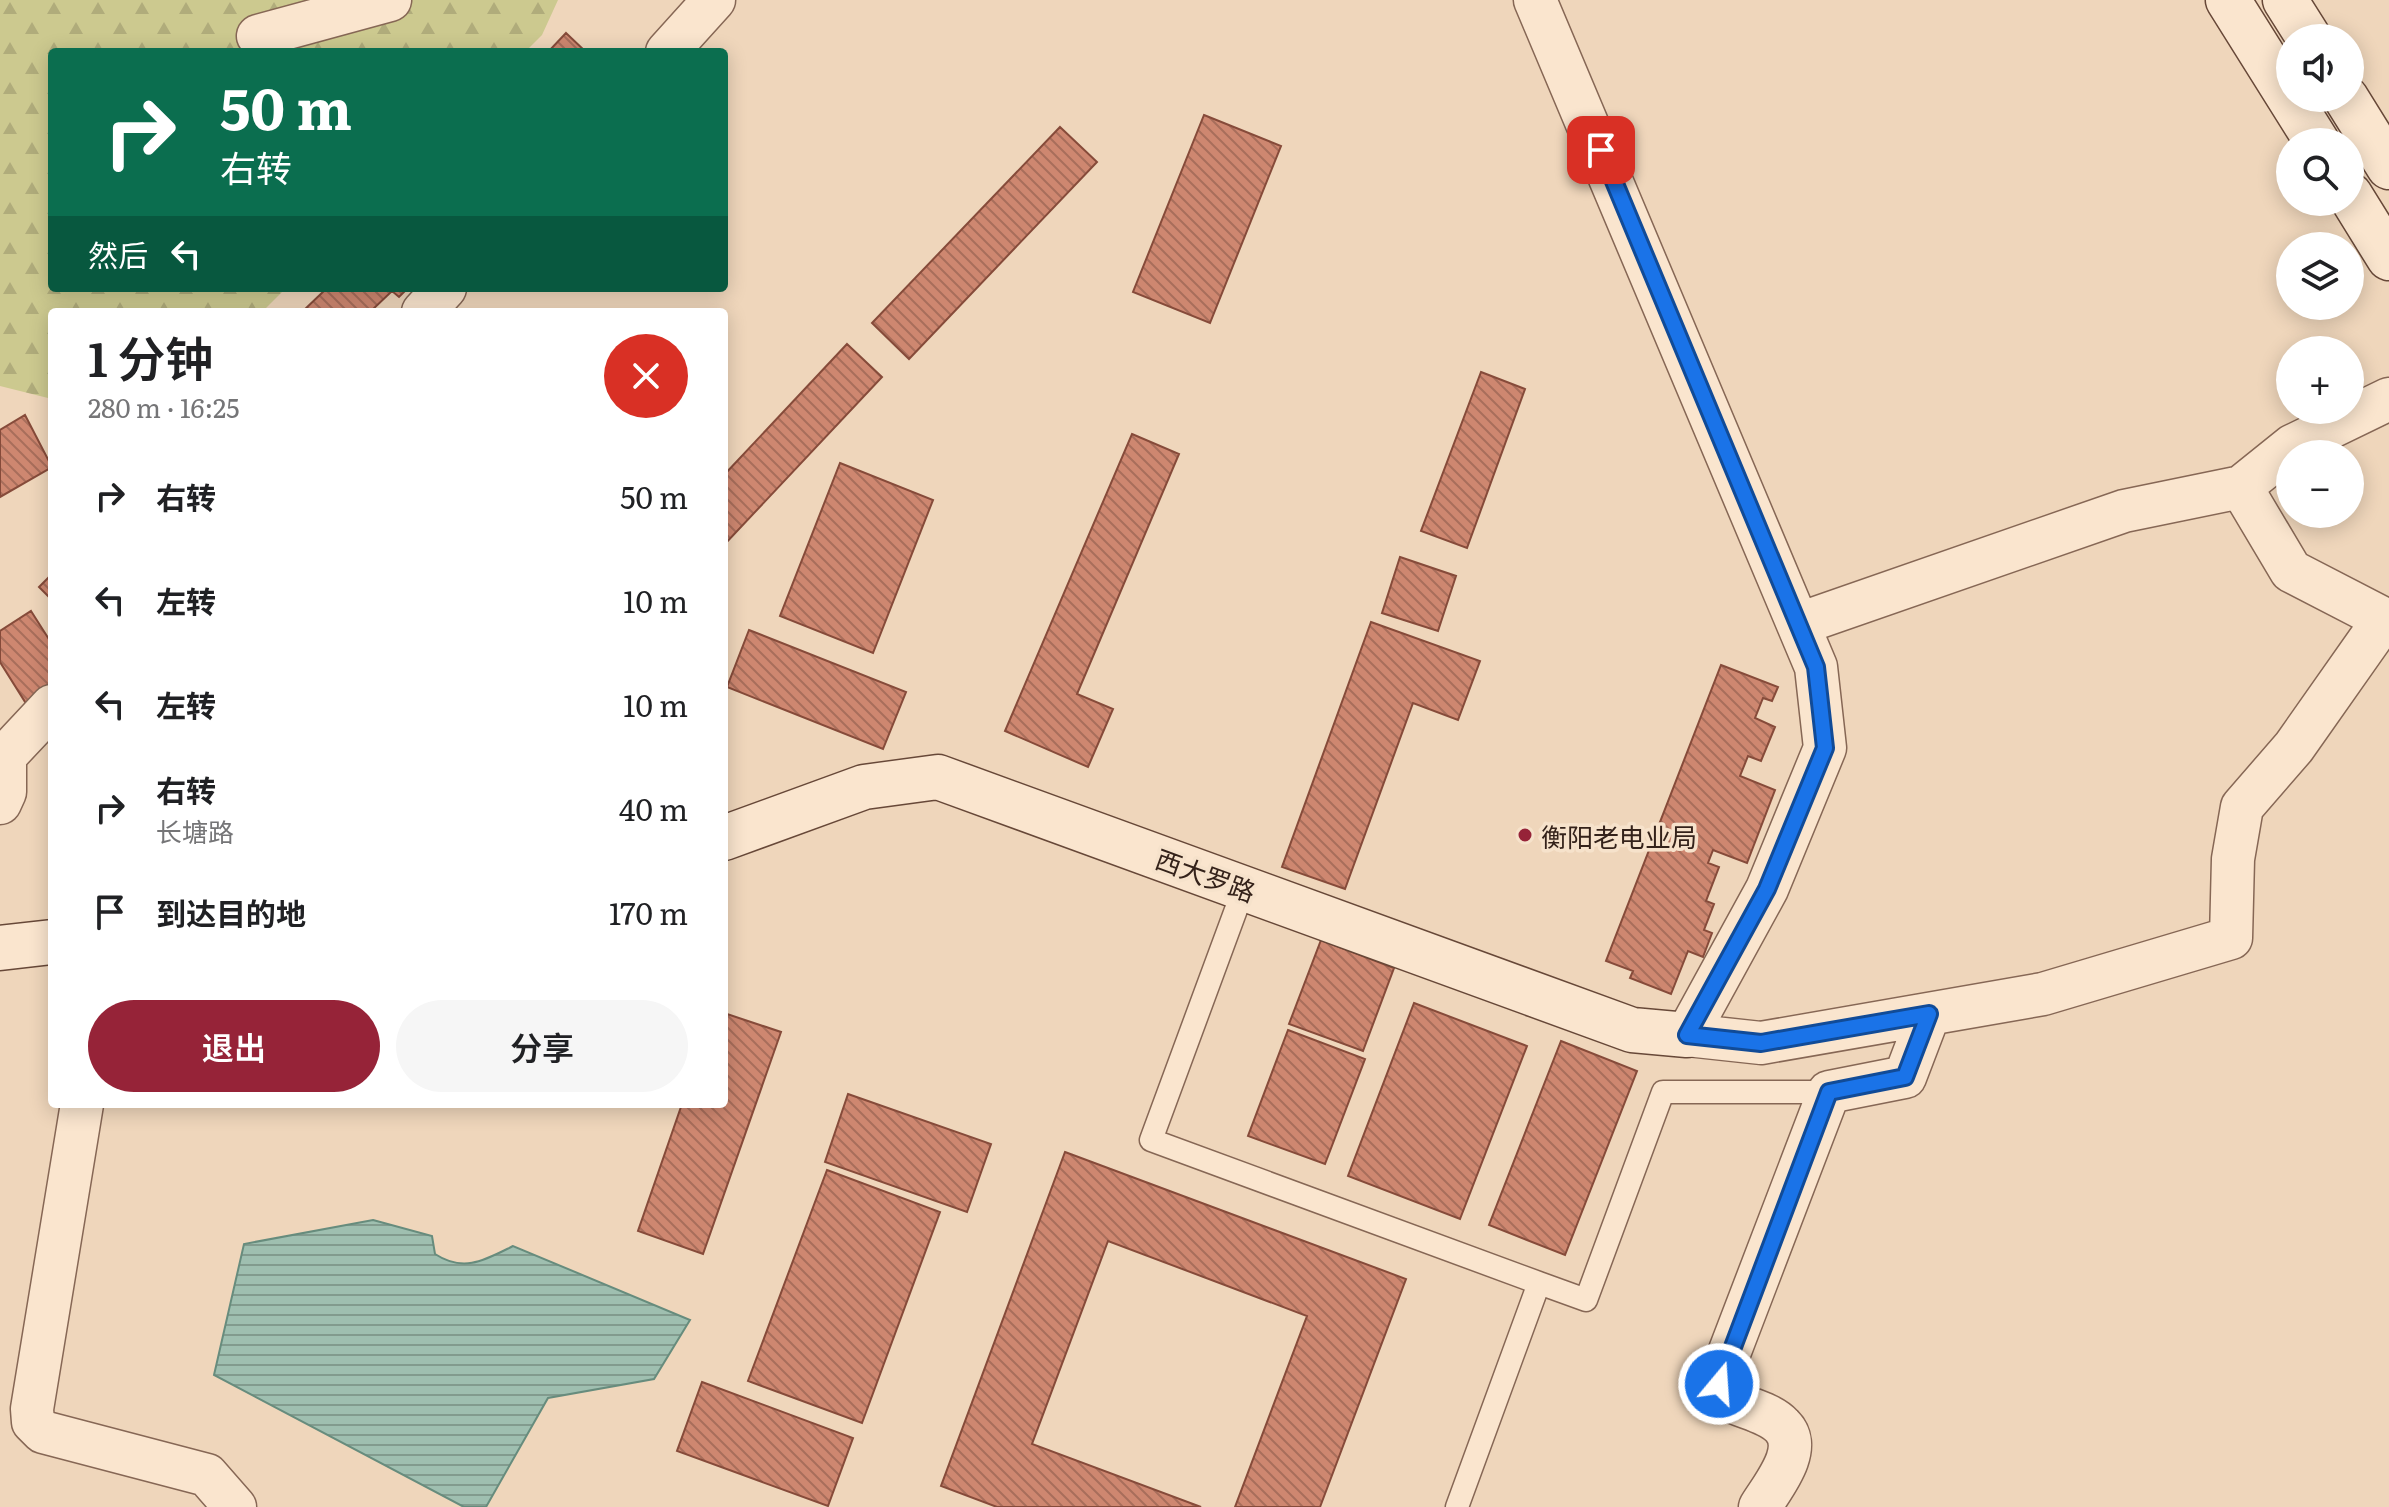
<!DOCTYPE html>
<html lang="zh">
<head>
<meta charset="utf-8">
<style>
  body { margin:0; font-family:Literata,"Noto Sans SC",serif; background:#f6f6f6; color:#202124; height:100vh; display:flex; flex-direction:column; font-size:30px; white-space:nowrap }
  * { box-sizing:border-box; margin:0 }
  p { font-size:26px; color:#757577 }
  .icon { flex:none; width:44px; height:44px; fill:none; stroke:currentColor; stroke-width:2; stroke-linecap:round; stroke-linejoin:round }
  .map { position:relative; flex:1; overflow:hidden }
  .sheet { position:absolute; left:48px; top:308px; width:680px; height:800px; display:flex; flex-direction:column; background:#fff; border-radius:8px; box-shadow:0 4px 20px #0003 }
  .sheet>* { flex:none }
  .top-card { position:absolute; left:48px; top:48px; width:680px; height:244px; border-radius:8px; box-shadow:0 4px 20px #0003; background:#0b6e4f; color:#fff; overflow:hidden }
  .tools { position:absolute; left:2276px; top:24px; display:grid; gap:16px }
  .tools a { display:grid; place-items:center; width:88px; height:88px; border-radius:50%; background:#fff; box-shadow:0 4px 20px #0003; font-size:40px }
  .pin { position:absolute; display:grid; place-items:center; width:68px; height:68px; color:#fff; margin:-34px; border-radius:16px; box-shadow:0 4px 12px #0006 }
  .me { position:absolute; width:88px; margin:-44px; rotate:18deg; stroke-linejoin:round; filter:drop-shadow(0 0 6px #0008) }
  .turn { display:flex; align-items:center; gap:28px; height:168px; padding:0 40px; font-size:36px }
  .turn .icon { width:104px; height:104px; stroke-width:2.5 }
  .turn b { display:block; font-size:56px; line-height:68px }
  .then { display:flex; align-items:center; height:76px; padding:0 40px; background:#0003; gap:16px; font-size:30px }
  .round { display:grid; place-items:center; flex:none; width:84px; height:84px; border-radius:42px; background:#f6f6f6 }
  .headline { display:flex; align-items:center; justify-content:space-between; height:136px; padding:0 40px }
  h1 { font-size:48px; font-weight:600; line-height:60px }
  .action { display:flex; gap:16px; margin-top:auto; padding:16px 40px }
  .action a { flex:1; height:92px; border-radius:48px; background:#962338; color:#fff; font-size:32px; font-weight:600; line-height:92px; text-align:center }
  .action a+a { background:#f6f6f6; color:#202124 }
  ul { padding:0; list-style:none }
  li { display:flex; align-items:center; gap:24px; height:104px; padding:0 40px }
  li div { flex:1 }
  li b { display:block; font-size:30px }
  li em { font-style:normal }
  .map>svg:first-child { display:block }
</style>
</head>
<body>
<div class="map">
<svg width="2389" height="1507" viewBox="0 0 2389 1507">
  <defs>
    <pattern id="forest-firs" width="22" height="20" patternUnits="userSpaceOnUse" patternTransform="scale(2)"><rect width="22" height="20" fill="#ccc98f"/><path d="M5 1l3.5 6h-7zM16 11l3.5 6h-7z" fill="#b0ac7b"/></pattern>
    <pattern id="water-rules" width="6" height="5" patternUnits="userSpaceOnUse" patternTransform="scale(2)"><rect width="6" height="5" fill="#9fbfb0"/><path d="M0 2.5h6" fill="none" stroke="#829b8e"/></pattern>
    <pattern id="building-back-hatch" width="6" height="6" patternUnits="userSpaceOnUse" patternTransform="scale(2)"><rect width="6" height="6" fill="#ce8770"/><path d="M-1 5l2 2M0 0l6 6M5-1l2 2" fill="none" stroke="#a86e5b"/></pattern>
  </defs>
  <rect width="100%" height="100%" fill="#efd6bb"/>
  <!-- forest -->
  <path fill="url(#forest-firs)" d="M0,0H558L542,35L525,52H52V288H286L262,312H52V399L0,386Z"/>
  <!-- water -->
  <path fill="url(#water-rules)" stroke="#678c7d" stroke-width="2" d="M373,1220L432,1236L435,1254C464,1273 485,1260 513,1246L690,1320L654,1379L548,1398L486,1507H464L214,1375L244,1244Z"/>
  <!-- building -->
  <path fill="url(#building-back-hatch)" stroke="#864b3a" stroke-width="2" d="M566,33L586,52H548Z
    M1204,115L1281,146L1210,323L1133,292Z
    M1060,127L1097,162L909,359L872,323Z
    M327,288H408L399,297L392,291L370,312H302Z
    M847,344L882,377L724,545V475Z
    M1481,372L1525,389L1467,548L1421,531Z
    M25,415L52,467L0,497V430Z
    M1132,434L1179,454L1077,694L1113,709L1088,767L1005,731Z
    M840,463L933,500L873,653L780,616Z
    M1400,557L1456,576L1438,631L1382,613Z
    M52,574V600L39,587Z
    M31,611L52,644V689L27,705L0,662V631Z
    M1371,622L1480,661L1458,720L1413,703L1345,889L1282,867Z
    M749,630L906,692L883,749L727,687Z
    M1721,665L1778,687L1772,701L1763,698L1755,718L1775,727L1761,761L1748,756L1740,776L1775,790L1747,863L1713,850L1708,863L1719,867L1706,901L1714,904L1704,930L1712,933L1703,957L1688,951L1671,994L1630,978L1633,971L1606,961Z
    M1321,940L1394,968L1363,1051L1289,1024Z
    M1414,1003L1527,1046L1460,1219L1348,1176Z
    M724,1013L781,1032L703,1254L638,1231L682,1104H724Z
    M1288,1030L1365,1059L1325,1164L1248,1136Z
    M1561,1041L1637,1071L1565,1255L1489,1225Z
    M848,1094L991,1144L967,1212L825,1162Z
    M1065,1152L1406,1279L1320,1507H1235L1307,1316L1108,1241L1032,1444L1201,1507H997L941,1486Z
    M827,1170L940,1212L862,1423L748,1381Z
    M702,1382L853,1438L828,1506L677,1451Z"/>
  <g fill="none" stroke-linecap="round" stroke-linejoin="round">
    <defs>
      <path id="lane" d="M1244,888L1151,1140L1539,1283L1457,1507
        M1539,1283L1586,1300L1663,1092H1829"/>
      <path id="street" d="M1535,0L1816,667L1825,748L1767,889L1687,1035L1761,1043L2043,994L2231,938L2233,859L2242,807L2294,747L2384,619L2291,571L2241,487
        M258,36L390,0
        M667,52L714,0
        M423,312L445,288
        M1799,624L2124,511L2241,487L2292,446L2389,399
        M0,803L5,792V756L52,706
        M82,1104L32,1409L33,1422L43,1432L207,1475L235,1507
        M1760,1507C1772,1487 1805,1449 1782,1426C1768,1411 1741,1408 1724,1397L1720,1377L1829,1092L1905,1077L1929,1014"/>
      <path id="secondary" d="M2228,0L2317,142
        M2285,0L2309,38
        M2346,98L2389,167
        M2350,195L2389,258
        M724,838L864,787L938,777L1632,1030L1687,1035
        M0,948L52,942"/>
    </defs>
    <!-- lane casing -->
    <use href="#lane" stroke="#866755" stroke-width="25"/>
    <!-- street casing -->
    <use href="#street" stroke="#866755" stroke-width="45"/>
    <!-- secondary casing -->
    <use href="#secondary" stroke="#674838" stroke-width="47"/>
    <!-- lane -->
    <use href="#lane" stroke="#fae5ce" stroke-width="22"/>
    <!-- street -->
    <use href="#street" stroke="#fae5ce" stroke-width="42"/>
    <!-- secondary -->
    <use href="#secondary" stroke="#fae5ce" stroke-width="44"/>
  </g>
  <g fill="none" stroke-linecap="round" stroke-linejoin="round">
    <defs>
      <path id="route" d="M1601,150L1816,667L1825,748L1767,889L1687,1035L1761,1043L1929,1014L1905,1077L1829,1092L1719,1384"/>
    </defs>
    <!-- route casing -->
    <use href="#route" stroke="#114b97" stroke-width="20"/>
    <!-- route -->
    <use href="#route" stroke="#1a73e8" stroke-width="14"/>
  </g>
  <!-- markers -->
  <circle fill="#962338" stroke="#f6e2cb" stroke-width="3" cx="1525" cy="835" r="8"/>
  <g text-anchor="middle" dominant-baseline="central" stroke-width="7" stroke-linejoin="round" paint-order="stroke">
    <!-- poi labels -->
    <g font-size="26" fill="#34221a" stroke="#f6e2cb" text-anchor="start">
      <text x="1541" y="835">衡阳老电业局</text>
    </g>
    <!-- street labels -->
    <g font-size="26" fill="#34221a" stroke="#f6e2cb">
      <text transform="translate(1206 874) rotate(20)">西大罗路</text>
    </g>
  </g>
</svg>
<div class="tools">
<a><svg class="icon" aria-label="sound" viewBox="0 0 24 24"><path d="M4 9h4l5-4v14l-5-4H4zM17 9q2 3 0 6"/></svg></a>
<a><svg class="icon" aria-label="search" viewBox="0 0 24 24"><circle cx="10" cy="10" r="6"/><path d="M15 15l6 6"/></svg></a>
<a><svg class="icon" aria-label="layers" viewBox="0 0 24 24"><path d="M12 4l9 5-9 5-9-5zM3 14l9 5 9-5"/></svg></a>
<a>+</a>
<a>−</a>
</div>
<div class="pin" style="left:1601px;top:150px;background:#d93025"><svg class="icon" aria-label="arrive" viewBox="0 0 24 24"><path d="M6 21V4h12l-3 4 3 4H6"/></svg></div>
<svg class="me" style="left:1719px;top:1384px" viewBox="-20 -20 40 40"><circle r="17" fill="#1a73e8" stroke="#fff" stroke-width="3"/><path d="M0-11L8 9 0 5-8 9z" fill="#fff"/></svg>
<div class="top-card">
<div class="turn"><svg class="icon" aria-label="right" viewBox="0 0 24 24"><path d="M7 20v-9h11M14 6l5 5-5 5"/></svg><div><b>50 m</b>右转</div></div>
<div class="then">然后<svg class="icon" aria-label="left" viewBox="0 0 24 24"><path d="M17 20v-9H6M10 6l-5 5 5 5"/></svg></div>
</div>
<section class="sheet">
<div class="headline"><div><h1>1 分钟</h1><p>280 m · 16:25</p></div><a class="round" style="background:#d93025;color:#fff"><svg class="icon" aria-label="close" viewBox="0 0 24 24"><path d="M6 6l12 12M18 6L6 18"/></svg></a></div>
<ul>
<li><svg class="icon" aria-label="right" viewBox="0 0 24 24"><path d="M7 20v-9h11M14 6l5 5-5 5"/></svg><div><b>右转</b></div><em>50 m</em></li>
<li><svg class="icon" aria-label="left" viewBox="0 0 24 24"><path d="M17 20v-9H6M10 6l-5 5 5 5"/></svg><div><b>左转</b></div><em>10 m</em></li>
<li><svg class="icon" aria-label="left" viewBox="0 0 24 24"><path d="M17 20v-9H6M10 6l-5 5 5 5"/></svg><div><b>左转</b></div><em>10 m</em></li>
<li><svg class="icon" aria-label="right" viewBox="0 0 24 24"><path d="M7 20v-9h11M14 6l5 5-5 5"/></svg><div><b>右转</b><p>长塘路</p></div><em>40 m</em></li>
<li><svg class="icon" aria-label="arrive" viewBox="0 0 24 24"><path d="M6 21V4h12l-3 4 3 4H6"/></svg><div><b>到达目的地</b></div><em>170 m</em></li>
</ul>
<div class="action"><a>退出</a><a>分享</a></div>
</section>
</div>
</body>
</html>
